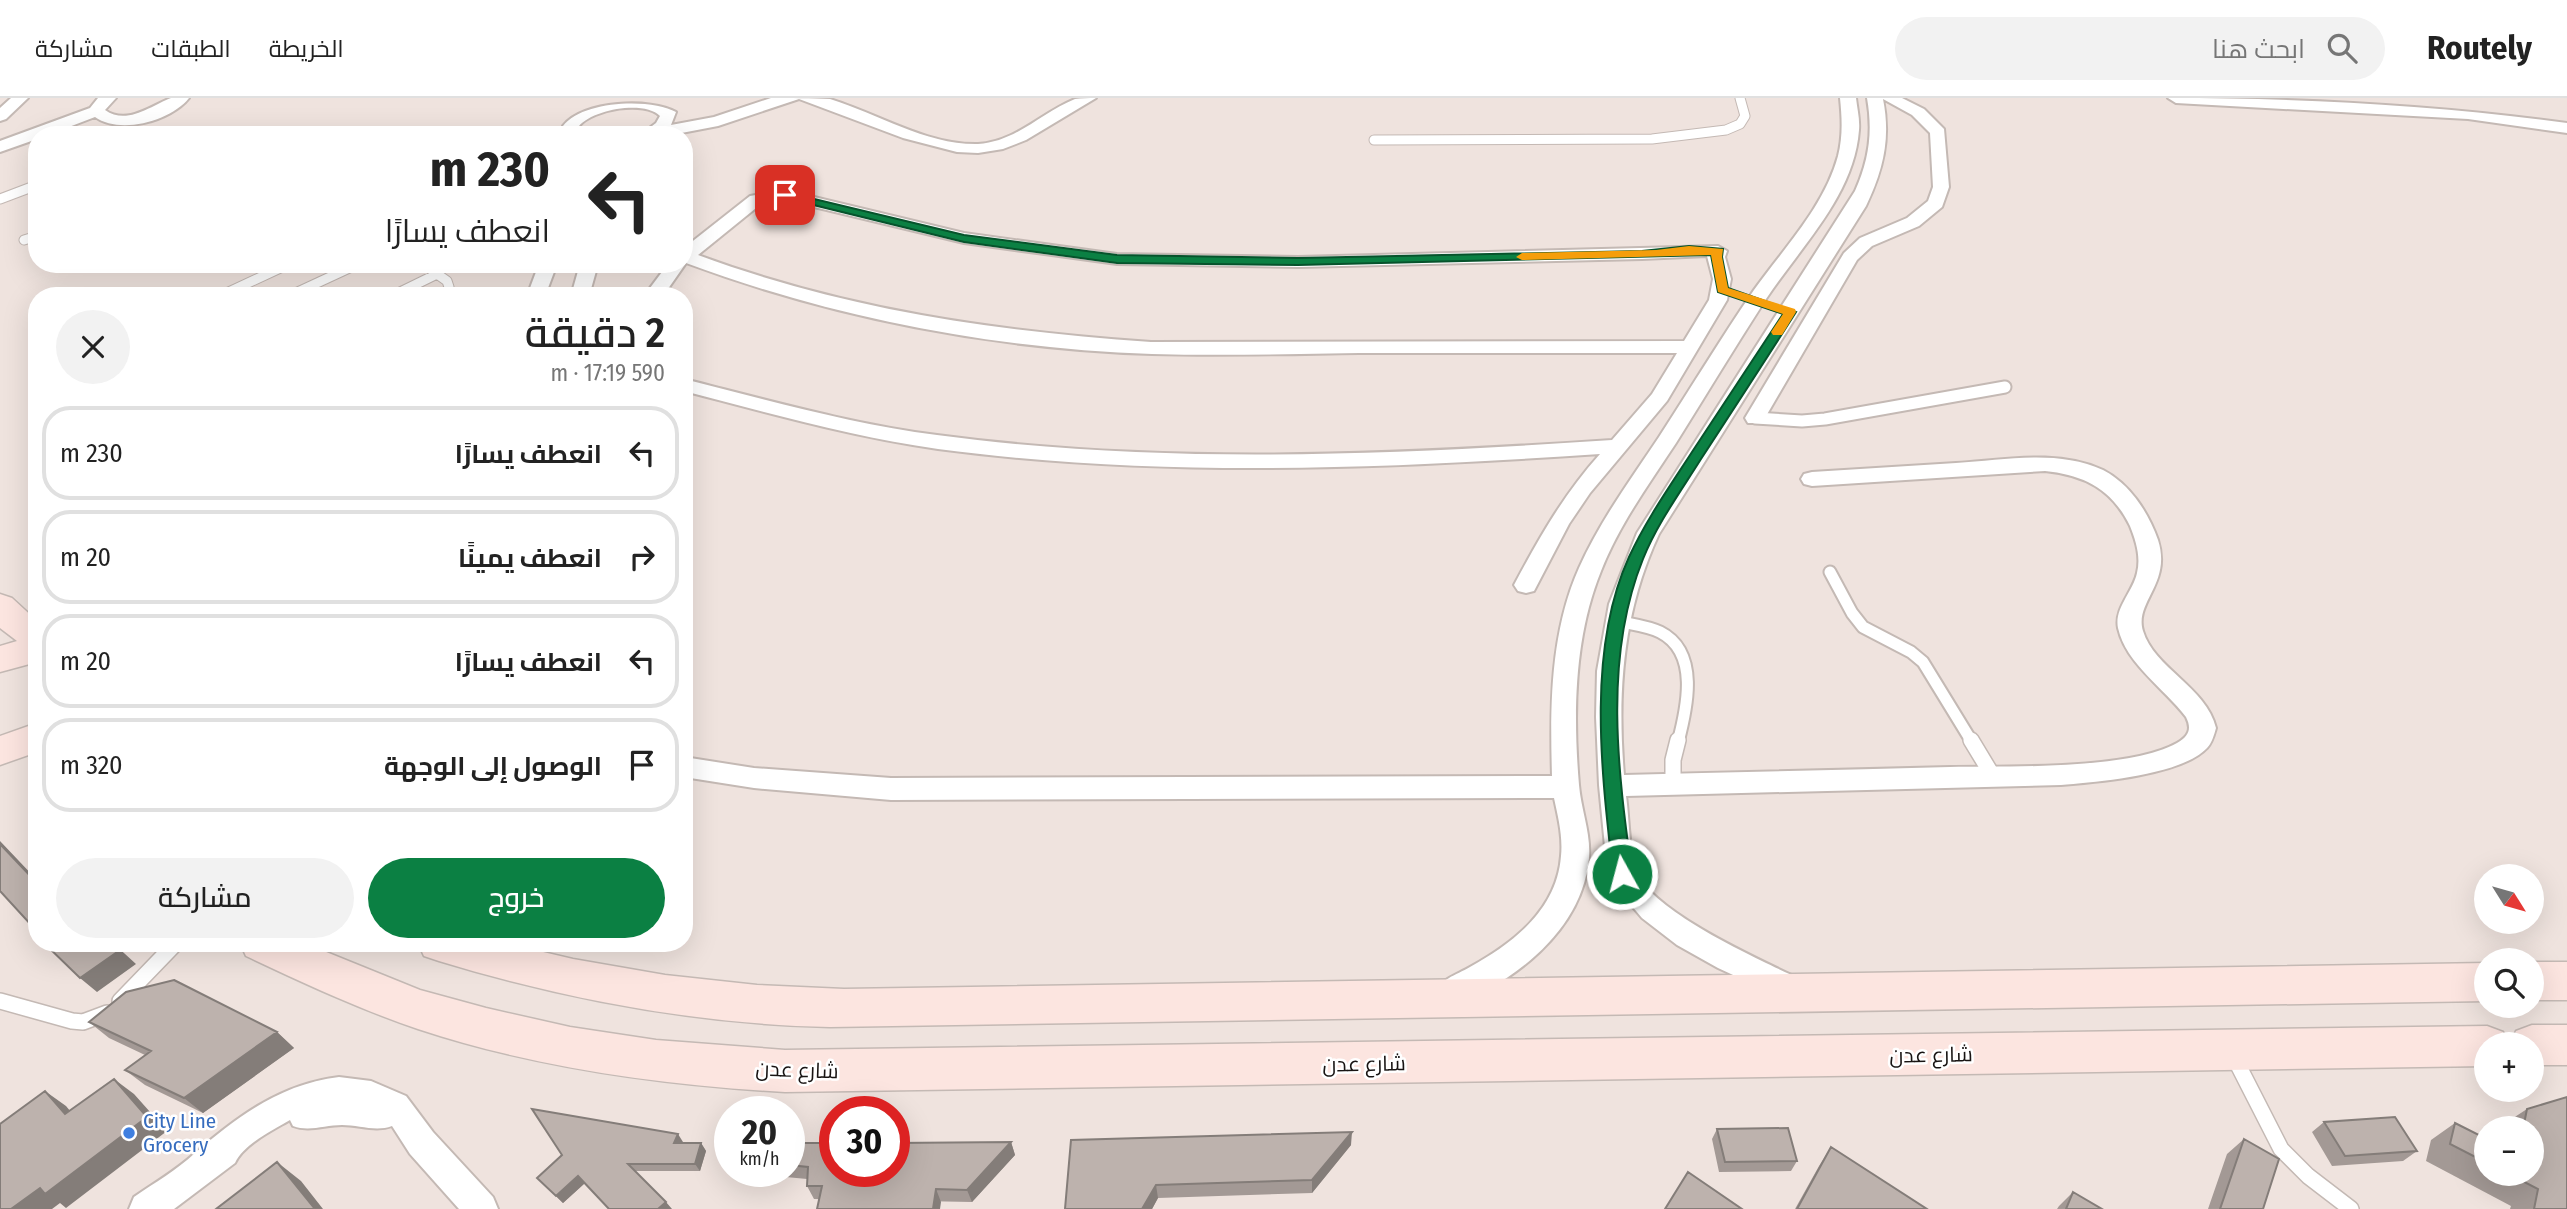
<!DOCTYPE html>
<html lang="ar">
<head>
<meta charset="utf-8">
<style>
  body { margin:0; font-family:"Fira Sans Condensed",Cairo,sans-serif; background:#f2f2f2; color:#222; direction:rtl; height:100vh; display:flex; flex-direction:column; font-size:26px; white-space:nowrap }
  * { box-sizing:border-box; margin:0 }
  p { font-size:23px; color:#767676 }
  .icon { flex:none; width:38px; height:38px; fill:none; stroke:currentColor; stroke-width:2; stroke-linecap:round; stroke-linejoin:round }
  .map { position:relative; flex:1; overflow:hidden; direction:ltr }
  .details { position:absolute; left:28px; top:189px; width:665px; height:665px; display:flex; flex-direction:column; background:#fff; border-radius:28px; box-shadow:0 7px 28px #0002; direction:rtl }
  .details>* { flex:none }
  .top-card { position:absolute; left:28px; top:28px; width:665px; height:147px; border-radius:28px; box-shadow:0 7px 28px #0002; direction:rtl; background:#fff; color:#222; overflow:hidden }
  .needle { width:46px; rotate:127deg }
  .buttons { position:absolute; left:2474px; top:766px; display:grid; gap:14px }
  .buttons a { display:grid; place-items:center; width:70px; height:70px; border-radius:50%; background:#fff; box-shadow:0 7px 28px #0002; font-size:35px }
  .speed { position:absolute; left:714px; top:998px; display:flex; gap:14px; font-size:35px; font-weight:700; text-align:center }
  .speed>* { display:grid; place-content:center; width:91px; height:91px; border-radius:50%; background:#fff; box-shadow:0 7px 28px #0002; line-height:1 }
  .speed small { font-size:18px; font-weight:400 }
  .speed .limit { border:10px solid #d22; background:#fff; color:#111 }
  .pin { position:absolute; display:grid; place-items:center; width:60px; height:60px; color:#fff; margin:-30px; border-radius:14px; box-shadow:0 4px 10px #0006 }
  .me { position:absolute; width:77px; margin:-38px; rotate:353deg; stroke-linejoin:round; filter:drop-shadow(0 0 5px #0008) }
  .turn { display:flex; align-items:center; gap:24px; height:147px; padding:0 28px; font-size:32px }
  .turn .icon { width:91px; height:91px; stroke-width:2.5 }
  .turn b { display:block; font-size:49px; line-height:60px }
  .round { display:grid; place-items:center; flex:none; width:74px; height:74px; border-radius:37px; background:#f2f2f2 }
  .summary { display:flex; align-items:center; justify-content:space-between; height:119px; padding:0 28px }
  h1 { font-size:42px; font-weight:600; line-height:52px }
  .button { display:flex; gap:14px; margin-top:auto; padding:14px 28px }
  .button a { flex:1; height:80px; border-radius:42px; background:#0b8043; color:#fff; font-size:28px; font-weight:600; line-height:80px; text-align:center }
  .button a+a { background:#f2f2f2; color:#222 }
  ul { padding:0; list-style:none }
  li { display:flex; align-items:center; gap:21px; height:94px; margin:0 14px 10px; padding:0 14px; border:4px solid #e0e0e0; border-radius:28px }
  li div { flex:1 }
  li b { display:block; font-size:26px }
  li em { font-style:normal }
  header { display:flex; align-items:center; gap:42px; box-sizing:border-box; height:98px; padding:0 35px; background:#fff; border-bottom:2px solid #e0e0e0 }
  header strong { font-size:33px }
  nav { display:flex; gap:38px; margin-inline-start:auto; font-size:24px }
  .search { width:490px; height:63px; background:#f2f2f2; display:flex; align-items:center; gap:18px; box-sizing:border-box; padding:0 24px; border-radius:38px; color:#767676; font-size:26px }
  .map>svg:first-child { display:block }
</style>
</head>
<body>
<header>
<strong>Routely</strong>
<div class="search"><svg class="icon" aria-label="search" viewBox="0 0 24 24"><circle cx="10" cy="10" r="6"/><path d="M15 15l6 6"/></svg>ابحث هنا</div>
<nav><a>الخريطة</a><a>الطبقات</a><a>مشاركة</a></nav>
</header>
<div class="map">
<svg width="2567" height="1111" viewBox="0 0 2567 1111">
  <rect width="100%" height="100%" fill="#efe3de"/>
  <g fill="none" stroke-linecap="round" stroke-linejoin="round">
    <defs>
      <path id="lane-far2" d="M1374,42L1652,41L1726,32L1740,26L1745,18L1740,0
        M0,101L37,87
        M24,142L37,138
        M423,166L447,183L449,189L444,198
        M220,198L289,166
        M289,198L358,166
        M392,198L437,176"/>
      <path id="lane-far1" d="M1755,320L1802,323L1825,321L2005,289
        M1830,474L1852,515L1863,529L1911,554L1923,564L1972,644
        M1617,523C1630,526 1648,528 1660,534C1700,554 1687,610 1678,644"/>
      <path id="lane" d="M1971,642L1994,680
        M1673,688V662L1678,642
        M0,903L72,923L83,924L107,915
        M120,903L176,845
        M2234,959L2281,1051L2308,1078L2351,1111"/>
      <path id="street" d="M11,0H28L6,21L0,23V10Z
        M98,0H116L105,12C127,28 152,7 171,0C176,0 184,0 189,0C171,23 120,37 95,19L48,37H37V41L0,54V43L90,10Z
        M771,0C789,0 813,0 830,1C879,16 926,47 978,46C1016,44 1042,14 1075,1C1081,0 1089,0 1096,0L1026,42L1003,51L978,55L957,54L903,40L799,1L718,28L671,37H640L656,25L660,18C645,2 593,11 579,28L581,37H565L563,28C582,2 652,0 676,14L671,27L714,19Z
        M1840,0H1856C1857,10 1860,21 1859,32C1854,98 1801,148 1766,201C1735,249 1706,297 1676,345C1649,386 1619,427 1601,473C1574,539 1573,616 1579,687C1581,712 1591,735 1589,760C1582,834 1512,886 1447,910L1436,906L1432,897C1439,882 1456,877 1470,869C1513,845 1557,812 1561,758C1563,738 1558,719 1554,700L891,702L754,690L684,679V659L754,670L891,680L1552,678C1550,609 1550,535 1579,470C1600,423 1631,381 1659,339C1691,290 1721,240 1754,192C1784,150 1824,109 1838,58C1843,38 1842,20 1840,0Z
        M1867,0H1902L1924,11L1944,31L1949,89L1942,109L1919,128L1872,148L1857,162L1762,325H1748L1745,320L1844,155L1860,140L1907,120L1928,103L1933,89L1930,35L1912,17L1883,1C1891,41 1883,72 1866,108L1659,436C1623,513 1617,593 1624,677C1733,674 1842,672 1950,669C2008,668 2129,672 2177,645C2189,638 2192,631 2186,619C2165,591 2126,566 2118,530C2114,510 2133,494 2137,475C2141,459 2136,443 2130,428C2112,391 2084,377 2045,373L1812,388L1804,386L1801,381L1804,376L1812,374C1860,371 1908,368 1956,365C2004,362 2058,351 2103,372C2130,386 2148,414 2158,442C2172,486 2134,504 2143,533C2154,570 2206,589 2216,630C2214,637 2212,645 2207,650C2182,677 2098,684 2061,687L1626,698C1629,717 1629,756 1636,773C1652,814 1760,862 1800,881L1804,890L1800,899L1789,903L1718,870L1677,847L1642,820L1615,788L1607,769L1599,687L1596,619L1597,573L1609,506L1637,435L1855,93C1869,62 1873,34 1867,0Z
        M2168,0C2302,0 2434,7 2567,25V35L2468,21L2176,5Z
        M785,92L964,135L1117,156L1298,159L1718,148L1727,153L1725,159L1731,181L1727,202L1667,303L1590,395L1569,426L1534,493L1526,495L1518,493L1514,487C1539,440 1564,396 1600,356C1379,371 1157,380 938,351C852,339 768,315 684,293V281C768,302 851,326 937,337C1161,367 1387,357 1612,342L1652,296L1677,255C1571,255 1465,255 1359,255C1290,256 1221,258 1152,256C994,251 834,220 686,165L663,198H644L668,166H684V150L750,98ZM785,102L964,145L1117,166L1298,169L1642,161L1707,158L1713,181L1709,202L1684,243L1151,244C994,233 847,212 698,157L761,106Z
        M539,166H557L545,198H527Z
        M580,166H598L589,198H571Z
        M339,979L371,983L406,998L433,1034L493,1099L498,1111H459L410,1056L392,1028C376,1034 359,1027 342,1027C325,1027 309,1034 293,1028L290,1022C273,1032 244,1046 235,1065L174,1111H129L134,1099C154,1085 177,1072 195,1055C238,1018 281,986 339,979Z"/>
      <path id="secondary" d="M0,496L12,500L37,523V564L0,574V548L17,543L0,530Z
        M37,625V654L0,667V638Z
        M240,845H304L420,892L486,910L570,929L656,942L785,952L2487,928L2503,934L2508,947H2487V968L785,994C661,987 536,970 418,931C359,911 303,885 246,858Z
        M418,845H505L573,861L665,877L757,887L844,891L2487,865V903L830,929C697,926 567,902 439,863L424,858Z
        M2532,864H2567V902H2532Z
        M2532,927H2567V967H2532V947H2510L2516,933Z"/>
    </defs>
    <!-- lane-far2 casing -->
    <use href="#lane-far2" stroke="#c4b9b4" stroke-width="11"/>
    <!-- lane-far1 casing -->
    <use href="#lane-far1" stroke="#c4b9b4" stroke-width="15"/>
    <!-- lane casing -->
    <use href="#lane" stroke="#c4b9b4" stroke-width="18"/>
    <!-- street casing -->
    <use href="#street" stroke="#c4b9b4" stroke-width="4"/>
    <!-- secondary casing -->
    <use href="#secondary" stroke="#c4b9b4" stroke-width="3"/>
    <!-- lane-far2 -->
    <use href="#lane-far2" stroke="#fff" stroke-width="9"/>
    <!-- lane-far1 -->
    <use href="#lane-far1" stroke="#fff" stroke-width="11"/>
    <!-- lane -->
    <use href="#lane" stroke="#fff" stroke-width="15"/>
    <!-- street -->
    <use href="#street" fill="#fff" fill-rule="evenodd"/>
    <!-- secondary -->
    <use href="#secondary" fill="#fce5e0" fill-rule="evenodd"/>
  </g>
  <!-- wall -->
  <path fill="#a39995" d="M89,924L277,934L294,950L203,1015L145,987L125,972L145,957L109,940Z
    M2527,1011L2567,1111H2510L2511,1108L2426,1063L2431,1042L2455,1025L2487,1041V1076H2532V1031H2501V1028Z
    M2324,1024L2417,1053L2403,1063L2332,1068L2312,1034Z
    M1717,1031L1797,1063L1791,1073L1719,1074L1712,1041Z
    M2244,1041L2263,1111H2208L2227,1056Z
    M1071,1042L1351,1047L1312,1095L1158,1100L1152,1111H1065Z
    M683,1044V1045H701L706,1053L700,1073H636L585,1085L563,1105L537,1080Z
    M1011,1044L1015,1057L972,1104L814,1101L807,1088V1081L734,1074L733,1073H789V1045Z
    M1831,1049L1927,1111H1795L1819,1068Z
    M2073,1094L2102,1111H2057L2059,1108Z"/>
  <!-- shaded-wall -->
  <path fill="#847d79" d="M0,743L37,782V785L0,746Z
    M113,845L136,866L97,894L80,880Z
    M277,934L294,950L203,1015L184,1000Z
    M114,981L134,996L167,1033L66,1110L60,1105L52,1111H11L40,1090Z
    M45,993L66,1008L85,1031L65,1016Z
    M1352,1034L1351,1047L1312,1095V1082Z
    M678,1036L683,1044L680,1052L674,1045Z
    M1011,1044L1015,1057L972,1104L967,1092Z
    M701,1045L706,1053L700,1073L695,1066Z
    M277,1064L301,1083L323,1111H315Z
    M578,1078L585,1085L563,1105L556,1098Z
    M1156,1087L1158,1100L1152,1111H1142Z
    M936,1091L941,1104L940,1111H933Z
    M666,1104L672,1111H658Z"/>
  <!-- building -->
  <path fill="#bdb2ad" stroke="#847d79" stroke-width="2" d="M0,746L37,785V838L31,832L34,830L0,793Z
    M44,845H113L120,852L80,880Z
    M174,882L277,934L184,1000L125,972L151,953L89,924L126,894Z
    M114,981L147,1019L45,1096L40,1090L11,1111H0V1026L45,993L65,1016Z
    M2567,999V1111H2534L2538,1091L2509,1076H2532V1031H2523L2527,1011Z
    M532,1011L678,1036L674,1045H701L695,1066H628L666,1104L658,1111H609L578,1078L556,1098L537,1080L562,1057Z
    M2395,1019L2417,1053L2345,1058L2324,1024Z
    M2455,1025L2487,1041V1065L2450,1046Z
    M1788,1030L1797,1063L1725,1064L1717,1031Z
    M1352,1034L1312,1082L1156,1087L1142,1111H1065L1071,1042Z
    M2244,1041L2279,1061L2263,1111H2220Z
    M1011,1044L967,1092L936,1091L933,1111H817L822,1088H807L808,1069L789,1067V1045H835V1073H894V1045Z
    M726,1046H730V1062L725,1061Z
    M1831,1049L1927,1111H1797Z
    M277,1064L315,1111H216Z
    M1688,1074L1742,1111H1665Z
    M2073,1094L2102,1111H2066Z"/>
  <!-- route -->
  <path fill="#0b8043" stroke="#07532c" stroke-width="2" d="M785,94L964,137L1117,157L1298,160L1642,153L1689,148L1723,151L1722,159L1728,190L1796,214C1765,263 1733,312 1701,361C1681,393 1657,426 1643,461C1603,560 1618,673 1632,776L1629,781L1622,783L1616,781L1613,776C1602,677 1586,553 1629,459C1646,422 1670,388 1692,354C1722,308 1753,262 1783,216L1718,194L1711,157L1298,167L1117,165L964,144L781,99L779,97Z"/>
  <!-- slow -->
  <path fill="#f59e0b" d="M1689,148L1723,151L1722,159L1728,190L1795,211L1796,214L1782,237H1773L1771,234L1783,216L1718,194L1711,157L1522,162L1516,159L1522,155L1656,152Z"/>
  <!-- markers -->
  <circle fill="#3f7fe0" stroke="#fff" stroke-width="2.5" cx="129" cy="1035" r="7"/>
  <g text-anchor="middle" dominant-baseline="central" stroke-width="5" stroke-linejoin="round" paint-order="stroke">
    <!-- near-street labels -->
    <g font-size="21" fill="#181413" stroke="#fff">
      <text transform="translate(1931 957) rotate(-1)">شارع عدن</text>
      <text transform="translate(1364 966) rotate(-1)">شارع عدن</text>
      <text transform="translate(797 972) rotate(2)">شارع عدن</text>
    </g>
    <!-- near-shop labels -->
    <g font-size="21" fill="#366cbe" stroke="#fff" text-anchor="start">
      <text x="143" y="1023">City Line<tspan x="143" dy="24">Grocery</tspan></text>
    </g>
  </g>
</svg>
<div class="buttons">
<a><svg class="needle" viewBox="-14 -14 28 28"><path d="M0-13l5 13h-10z" fill="#e53935"/><path d="M0 13l5-13h-10z" fill="#767676"/></svg></a>
<a><svg class="icon" aria-label="search" viewBox="0 0 24 24"><circle cx="10" cy="10" r="6"/><path d="M15 15l6 6"/></svg></a>
<a>+</a>
<a>−</a>
</div>
<div class="speed"><div>20<small>km/h</small></div><div class="limit">30</div></div>
<div class="pin" style="left:785px;top:97px;background:#d93025"><svg class="icon" aria-label="arrive" viewBox="0 0 24 24"><path d="M6 21V4h12l-3 4 3 4H6"/></svg></div>
<svg class="me" style="left:1622px;top:776px" viewBox="-20 -20 40 40"><circle r="17" fill="#0b8043" stroke="#fff" stroke-width="3"/><path d="M0-11L8 9 0 5-8 9z" fill="#fff"/></svg>
<div class="top-card">
<div class="turn"><svg class="icon" aria-label="left" viewBox="0 0 24 24"><path d="M17 20v-9H6M10 6l-5 5 5 5"/></svg><div><b>230 m</b>انعطف يسارًا</div></div>
</div>
<section class="details">
<div class="summary"><div><h1>2 دقيقة</h1><p>590 m · 17:19</p></div><a class="round"><svg class="icon" aria-label="close" viewBox="0 0 24 24"><path d="M6 6l12 12M18 6L6 18"/></svg></a></div>
<ul>
<li><svg class="icon" aria-label="left" viewBox="0 0 24 24"><path d="M17 20v-9H6M10 6l-5 5 5 5"/></svg><div><b>انعطف يسارًا</b></div><em>230 m</em></li>
<li><svg class="icon" aria-label="right" viewBox="0 0 24 24"><path d="M7 20v-9h11M14 6l5 5-5 5"/></svg><div><b>انعطف يمينًا</b></div><em>20 m</em></li>
<li><svg class="icon" aria-label="left" viewBox="0 0 24 24"><path d="M17 20v-9H6M10 6l-5 5 5 5"/></svg><div><b>انعطف يسارًا</b></div><em>20 m</em></li>
<li><svg class="icon" aria-label="arrive" viewBox="0 0 24 24"><path d="M6 21V4h12l-3 4 3 4H6"/></svg><div><b>الوصول إلى الوجهة</b></div><em>320 m</em></li>
</ul>
<div class="button"><a>خروج</a><a>مشاركة</a></div>
</section>
</div>
</body>
</html>
